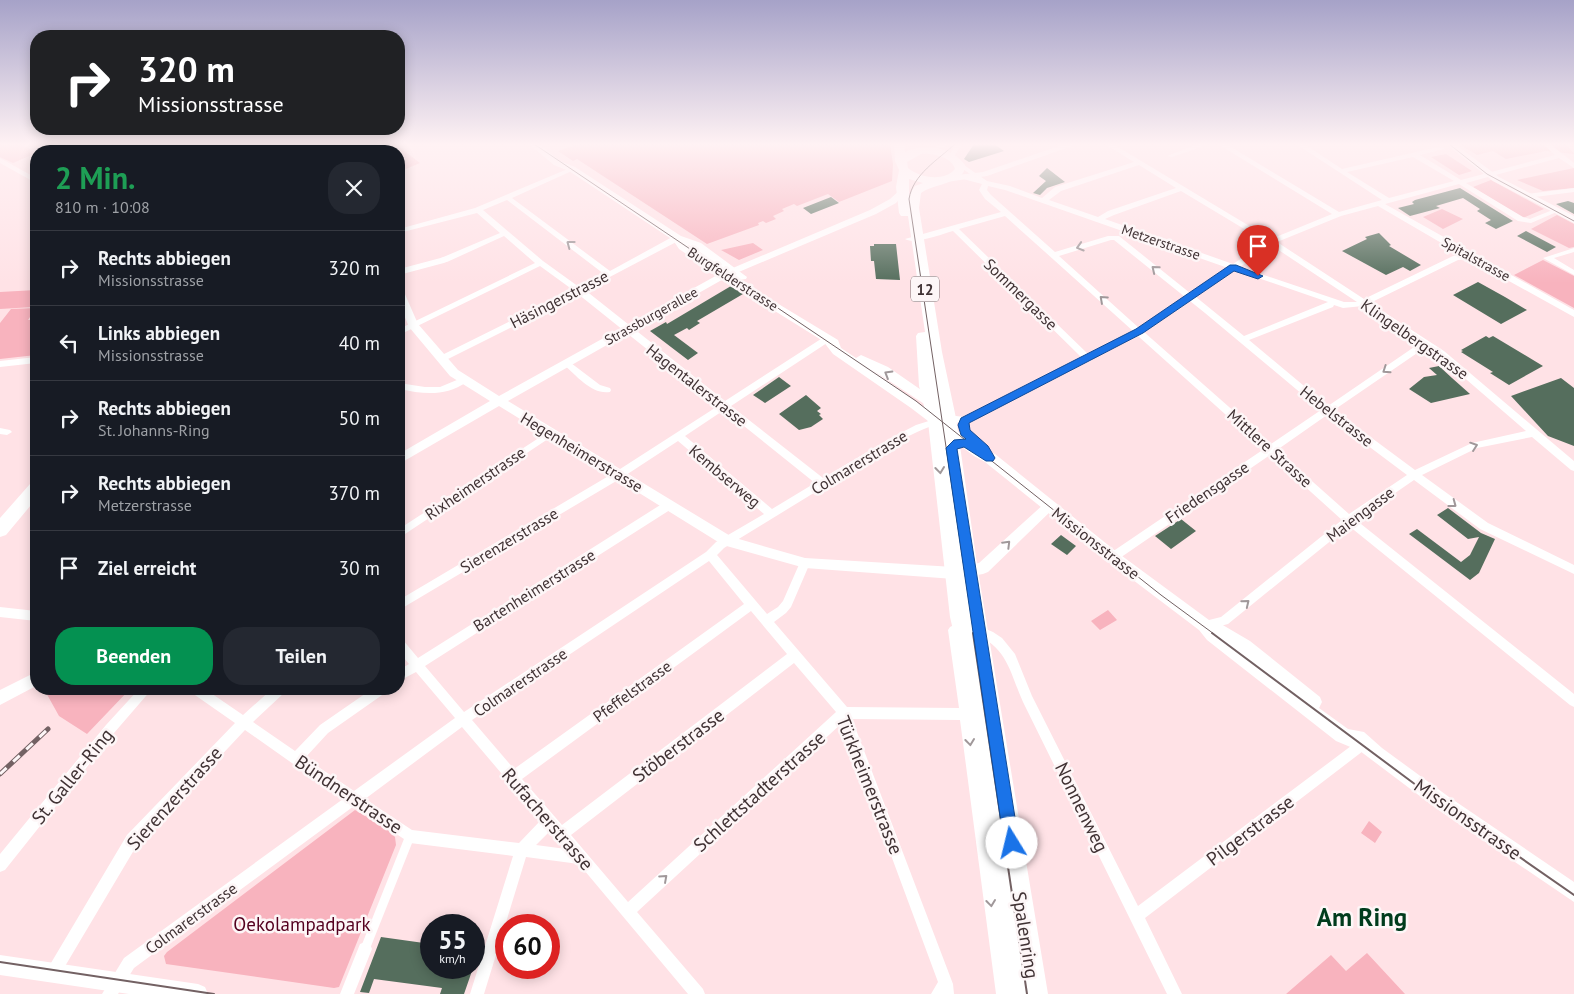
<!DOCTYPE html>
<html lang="de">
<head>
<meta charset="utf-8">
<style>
  body { margin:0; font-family:"PT Sans",sans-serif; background:#242831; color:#f1f3f6; height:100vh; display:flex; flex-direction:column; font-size:19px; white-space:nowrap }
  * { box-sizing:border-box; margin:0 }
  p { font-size:16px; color:#9ea1a6 }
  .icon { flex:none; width:28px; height:28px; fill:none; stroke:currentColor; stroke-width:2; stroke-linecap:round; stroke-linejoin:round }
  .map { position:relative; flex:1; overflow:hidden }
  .sheet { position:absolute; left:30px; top:145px; width:375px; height:550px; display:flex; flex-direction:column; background:#171b24; border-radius:20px; box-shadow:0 2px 12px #0003 }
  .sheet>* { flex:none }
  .hud { position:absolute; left:30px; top:30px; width:375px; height:105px; border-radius:20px; box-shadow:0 2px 12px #0003; background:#202124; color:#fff; overflow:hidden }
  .speed { position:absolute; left:420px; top:914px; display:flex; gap:10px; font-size:25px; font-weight:700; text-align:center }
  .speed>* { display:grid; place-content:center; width:65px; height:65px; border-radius:50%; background:#171b24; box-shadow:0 2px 12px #0003; line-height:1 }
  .speed small { font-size:12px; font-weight:400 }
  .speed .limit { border:8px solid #d22; background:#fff; color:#111 }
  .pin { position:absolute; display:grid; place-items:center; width:42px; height:42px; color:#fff; margin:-51px -21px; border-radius:50% 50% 50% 0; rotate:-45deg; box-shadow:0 0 5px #0007 }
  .pin .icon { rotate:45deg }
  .me { position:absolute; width:55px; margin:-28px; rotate:351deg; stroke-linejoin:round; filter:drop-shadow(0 0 4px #0008) }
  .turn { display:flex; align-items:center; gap:18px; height:105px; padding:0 25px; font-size:22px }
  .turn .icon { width:65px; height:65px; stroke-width:2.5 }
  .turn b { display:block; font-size:35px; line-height:42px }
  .round { display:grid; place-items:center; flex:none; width:52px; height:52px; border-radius:20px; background:#242831 }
  .overview { display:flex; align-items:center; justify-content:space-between; height:85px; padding:0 25px }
  h1 { font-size:30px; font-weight:700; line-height:38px; color:#1e9e55 }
  .cta { display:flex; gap:10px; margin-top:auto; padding:10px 25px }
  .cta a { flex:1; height:58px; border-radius:20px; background:#049151; color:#fff; font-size:20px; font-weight:700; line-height:58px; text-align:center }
  .cta a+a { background:#242831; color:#f1f3f6 }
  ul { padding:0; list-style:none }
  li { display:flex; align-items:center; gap:15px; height:75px; padding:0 25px; border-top:1px solid #363941 }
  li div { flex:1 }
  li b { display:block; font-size:19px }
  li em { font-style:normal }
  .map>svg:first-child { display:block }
</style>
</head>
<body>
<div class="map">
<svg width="1574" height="994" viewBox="0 0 1574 994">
  <rect width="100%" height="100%" fill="#ffe2e6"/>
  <!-- green -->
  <path fill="#f8b3be" d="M22,144L36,153L13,163L0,157V145Z
    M383,144H395L420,163L401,171L399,169V151H378Z
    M578,144H890L893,164L892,181L839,202L828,194L797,206L794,204L782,209L784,211L773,216L776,219L766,223L763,221L758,223L759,225L707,244L577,159L573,161L558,151Z
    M1459,144H1566L1574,154L1546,151L1506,159L1493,151L1477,155Z
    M1446,154L1472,171L1459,175L1431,157Z
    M1574,168V188L1543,191L1517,180Z
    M1491,180L1544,209L1523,218L1473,187Z
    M1442,209L1463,219L1443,229L1423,217Z
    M1557,215L1574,224V247L1569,248L1531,229Z
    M753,243L763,250L739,260L721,250Z
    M1543,260L1574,276V308L1514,275Z
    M36,290V303L33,307L0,309V292Z
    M36,308L28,320H36V355L0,359V323L11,309Z
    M1108,610L1117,620L1100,630L1091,621Z
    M44,689H130L87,734L59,716Z
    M355,810L386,828L395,837L396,845L339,987L334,988L166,964L164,956L167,952Z
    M1369,821L1382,832L1375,843L1361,833Z
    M1367,953L1405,994H1286L1331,955L1346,971Z"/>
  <!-- building -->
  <path fill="#556e5d" d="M974,144H990L997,146L1004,151L969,162L964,159Z
    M1047,168L1065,182L1047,188L1040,195L1033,193L1046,181L1039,176Z
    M1460,188L1513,221L1496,229L1485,223L1491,220L1477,211L1480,209L1463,198L1436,206L1440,208L1410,216L1398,208L1414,204L1412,202L1415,200Z
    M831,197L839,203L811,214L803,208Z
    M1568,201L1574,203V214L1556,204Z
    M1526,231L1556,247L1547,252L1517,236Z
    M1379,233L1391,245L1389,246L1421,265L1410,271L1403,267L1386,275L1342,251L1367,239L1365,237Z
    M874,244H896L900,280L876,279L874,261H871L870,246H874Z
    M1478,282L1505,297L1527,310L1501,324L1453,295Z
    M731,286L743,294L697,321L700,323L689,330L687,328L674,335L698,353L688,360L650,331L666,322L667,324Z
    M1486,336L1489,338L1493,336L1543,366L1509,385L1490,373L1493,372L1461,352L1463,351L1461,350Z
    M1439,366L1452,378L1470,394L1431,403L1409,389L1424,377L1437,375L1429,368Z
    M779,377L791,386L765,403L753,395Z
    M1561,378L1574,388V446L1548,436L1511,396Z
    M806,395L821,408L817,411L821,414L819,415L823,419L811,427L799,430L779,414Z
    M1448,508L1481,533L1495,539L1479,573L1470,580L1409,534L1417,529L1461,562L1470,555L1479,537L1468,539L1437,515Z
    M1181,519L1196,531L1171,549L1155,536Z
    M1061,535L1076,546L1067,555L1051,544Z
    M381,937L431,944V968H473L464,994H440L442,988L374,979L369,993L360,992Z"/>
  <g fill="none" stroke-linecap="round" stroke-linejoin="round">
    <!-- pedestrian-far1 -->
    <path stroke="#fff" stroke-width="5.5" d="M399,272L444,260"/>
    <!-- pedestrian -->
    <path stroke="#fff" stroke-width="9" d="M365,949L410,836"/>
    <!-- minor -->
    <path fill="#fff" fill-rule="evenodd" d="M67,144H75L87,151H79Z
      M275,144H281V148L286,151L276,150Z
      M941,144H951L933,151L928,150Z
      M956,144H962L953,158H949L948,157Z
      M1105,144H1113L1271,239L1332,214L1218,144H1226L1339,212L1382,200L1296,144H1304L1342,169L1442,146L1444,147V149L1420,155L1461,180L1555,155L1543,144H1550L1574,163V168L1559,158L1466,183L1523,217L1530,219L1555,209L1559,211L1531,223L1518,221L1459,184L1385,204L1467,250L1472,257L1468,259L1458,260L1370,303L1444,351L1574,461V471L1571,470L1532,437L1477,448L1422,475L1488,523L1574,565V574L1480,529L1414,480L1356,520L1574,694V707L1570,705L1349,526L1228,624L1205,630L1201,628L1199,625L1201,622L1221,617L1342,520L1270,455L1117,560L1113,561L1109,560L1108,557L1109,554L1264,449L1138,336L1092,359L1091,361L1087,362L969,422L968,425L970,432L968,434H962L958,425L959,423C937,420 917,432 897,442L724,548L717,555L767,614L778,607L783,601L801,560L805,559L809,560L810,563L791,607L786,613L774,622L847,707L959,708L948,630L950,627L954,625L958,627L972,714L1010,994H996L960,720L852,719L953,984L954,994H931L938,982L842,723L637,912L703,989L705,994H688L579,864L526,857L484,994H470L513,856L410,843L354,806L134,968L118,994H102L124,958L343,799L245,730L137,845L58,978L53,980L48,978L46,973L48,968L127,835L235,723L192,693L190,689H205L243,715L272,689H286L284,693L253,722L295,751L320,725L372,689H387L385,693L328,733L305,758L354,791L455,718L416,672L399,681V670L409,664L399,652V639L403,640L418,658L665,502H673L674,505L673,508L425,666L464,712L706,552L716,542L764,514L678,441L623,477L399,610V600L617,471L718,406L578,294L444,361H438L437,359L438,357L573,290L540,266L399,335V329L535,263L504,236L447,262H441V258L500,233L477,213L399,233V229L475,208L570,168H574V170L512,198L610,271L674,236H680V240L585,290L725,401L824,337H830V341L731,406L823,478L891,438L916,425L948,415L964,417L1081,357L953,231C942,234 914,245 905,239L1001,212L985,199L979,190L982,184L963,179L962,178L965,176L976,178L957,165V163H961L987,181L1010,186L1042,198L1055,187L1134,162ZM1413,157L1454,181L1389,198L1347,172ZM1139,165L1176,188L1108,211L1098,217L1049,200L1061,191ZM988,186L1005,190L1228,268L1190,293L1119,236H1108L1055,252L991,195L987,190ZM1181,191L1266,242L1233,264L1105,219L1114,215ZM507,200L604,274L579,287L543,261L483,210ZM1378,206L1462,255L1453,256L1364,299L1277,242L1341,216ZM1005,216L1133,331L1088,354L959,229ZM1111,240H1114L1185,297L1139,328L1059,256ZM1271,245L1357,302H1344L1240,267ZM1235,270L1328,302L1244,336L1196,297ZM1190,301L1205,313L1321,410L1271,444L1144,332ZM1334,305L1343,308L1363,306L1420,343L1328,406L1249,340L1333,307ZM1426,347L1438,355L1526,431L1472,443L1415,470L1334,410ZM724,410L815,483L772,509L685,436ZM1327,415L1407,475L1349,514L1277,450ZM709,561L744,604L514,769L472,720ZM751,611L787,654L562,825L522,779ZM794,663L836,712L628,902L571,835ZM462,727L541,820L519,843L412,830L365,799ZM550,831L566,849L536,845Z
      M1199,144H1209L1172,157L1167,156Z
      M200,145L203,147C199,151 193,152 188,151Z
      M0,158L36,178V183L0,163Z
      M1574,188V192L1527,198L1523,196L1527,194Z
      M1574,248V252L1554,258L1574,270V275L1543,258Z
      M36,357V363L0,367V361Z
      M567,360L600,385L610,388L611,390L610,392C592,395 577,376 564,365L563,363Z
      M464,377L468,380L467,382C444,397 424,394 399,389V383L425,387H440Z
      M0,428L10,430L12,432L7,435L0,434Z
      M551,430L556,433L554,435L399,538V529Z
      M0,607L36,611V621L0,617Z
      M979,626L993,632L1002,638L1015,654L1032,696L1138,906L1359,740L1363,738L1367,740L1369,744L1367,748L1145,918L1182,994H1167L1023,702C1010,673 1008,648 975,634L973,631L975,628Z
      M139,689H152L114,733L5,870L0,872V854L106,725Z
      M365,942L370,944L372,949L354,994H340L360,944Z"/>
    <!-- tertiary -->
    <path fill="#fff" fill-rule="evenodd" d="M191,144H202L214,151H204Z
      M1065,144H1078L987,176L940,183L936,180L940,177L983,172Z
      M1446,144H1455L1499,177L1574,216V223L1493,181Z
      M902,188L906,191L896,203L876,214L727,277L508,401L732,537L805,558L954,567L979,563L1045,503H1053L1055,506L1053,509L988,572L983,574L954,579L805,568L723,545L499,406L399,464V454L490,401L450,376L409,327L399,303V289L404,292L418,324L458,370L499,396L721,273L870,210L890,199Z
      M1468,254L1479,257L1574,310V317L1473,261L1465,259V255Z
      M36,672V686L0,705V690Z"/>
    <!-- secondary -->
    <path fill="#fff" fill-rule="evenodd" d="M529,144H539L560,161L575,167L681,236L701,243L747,277L746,279L739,280L838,340L841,348L856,358L861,355L888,367L940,403L942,406L940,409H932L871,369L984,450L995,454L1118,553L1209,620L1221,624L1250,641L1320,697L1322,702L1319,708L1348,729L1364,732L1382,748L1449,797L1574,882V902L1437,809L1360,751L1336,741L1207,640L1199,630L1108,561L985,462L974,456L911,408L833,354L823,341L720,277L679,249L673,240L569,171L554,165ZM687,245L693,247L734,277L728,273Z
      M0,955L198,984L205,987L208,994H129L0,975Z"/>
    <!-- primary -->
    <path fill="#fff" fill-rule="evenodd" d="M301,144H314L304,151H292Z
      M894,144H904L905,152C925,143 952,147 965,165C967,183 932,184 921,193L919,208L942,352L956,418L978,571L1048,994H1004L960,660L950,617L928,422L919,386L916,336L918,333L925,332L908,216H901L899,213L896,187L899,170L895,161ZM921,154C932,153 952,157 955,169C944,182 920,178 908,168L907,162ZM909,179L923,183L915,186L909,195Z
      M36,482V499L6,535L0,537V518L30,484Z"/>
    <!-- tram-far1 -->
    <path stroke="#736163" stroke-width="1" d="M534,144L916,401L1161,595L1214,634
      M955,144C938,160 913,174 909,199L974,634
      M1449,144L1487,174L1574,221"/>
    <!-- tram -->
    <path stroke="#736163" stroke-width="2" d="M973,633L1027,994
      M1212,633L1416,785L1574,895
      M0,962L214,994"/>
    <defs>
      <path id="rail" d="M0,774L48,729"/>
    </defs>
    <!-- rail casing -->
    <use href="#rail" stroke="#736163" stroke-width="5"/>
    <!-- rail -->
    <use href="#rail" stroke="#fdf6f7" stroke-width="3" stroke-dasharray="9" stroke-linecap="butt"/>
  </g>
  <!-- one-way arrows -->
  <defs><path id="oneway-chevron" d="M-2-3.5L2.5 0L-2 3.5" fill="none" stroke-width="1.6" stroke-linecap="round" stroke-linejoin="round" transform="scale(1.25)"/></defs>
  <g stroke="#a0989a">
    <use href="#oneway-chevron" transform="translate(570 244) rotate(-143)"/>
    <use href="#oneway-chevron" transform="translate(1080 247) rotate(163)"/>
    <use href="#oneway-chevron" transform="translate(1155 269) rotate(-141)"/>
    <use href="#oneway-chevron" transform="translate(1103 299) rotate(-138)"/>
    <use href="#oneway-chevron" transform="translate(1386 370) rotate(146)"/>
    <use href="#oneway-chevron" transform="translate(888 374) rotate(-149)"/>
    <use href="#oneway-chevron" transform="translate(1474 446) rotate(-19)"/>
    <use href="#oneway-chevron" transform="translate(940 470) rotate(83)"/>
    <use href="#oneway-chevron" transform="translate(1453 504) rotate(37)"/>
    <use href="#oneway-chevron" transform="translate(1007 544) rotate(-45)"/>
    <use href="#oneway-chevron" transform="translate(1246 603) rotate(-39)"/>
    <use href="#oneway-chevron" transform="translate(970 742) rotate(83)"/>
    <use href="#oneway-chevron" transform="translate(664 878) rotate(-42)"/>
    <use href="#oneway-chevron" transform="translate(991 903) rotate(83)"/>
  </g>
  <!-- sky -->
  <linearGradient id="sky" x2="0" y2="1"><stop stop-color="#a6a2c8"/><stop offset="0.51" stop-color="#fff2f4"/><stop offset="1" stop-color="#fff2f4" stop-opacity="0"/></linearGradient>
  <rect width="1574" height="283" fill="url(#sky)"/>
  <!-- route -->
  <path fill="#1a73e8" stroke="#114b97" d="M1230,265H1236L1263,276L1258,279L1234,271L1143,333L969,423L970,430L988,446L995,458L993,461H986L964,447L957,449L1019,843L1017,848L1012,851L1007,848L1004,843L946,448L954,440L966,439L961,435L958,425L961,418L1136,329Z"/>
  <g text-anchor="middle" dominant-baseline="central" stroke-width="5" stroke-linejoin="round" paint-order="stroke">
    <!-- far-street labels -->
    <g font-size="14" fill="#403234" stroke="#fdf6f7">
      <text transform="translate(1161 242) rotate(19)">Metzerstrasse</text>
      <text transform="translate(1476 259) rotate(29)">Spitalstrasse</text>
      <text transform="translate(733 279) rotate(33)">Burgfelderstrasse</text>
      <text transform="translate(651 316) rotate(-29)">Strassburgerallee</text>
    </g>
    <!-- shield labels -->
    <rect fill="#fdf6f7" stroke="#796d6e" stroke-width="1" x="911" y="276.5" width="28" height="25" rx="4"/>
    <g font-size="15" font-weight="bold" fill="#403234">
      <text x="925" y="289">12</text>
    </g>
    <!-- street labels -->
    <g font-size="16" fill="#403234" stroke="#fdf6f7">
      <text transform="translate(1021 294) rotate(44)">Sommergasse</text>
      <text transform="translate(559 299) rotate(-27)">Häsingerstrasse</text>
      <text transform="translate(1415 339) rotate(35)">Klingelbergstrasse</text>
      <text transform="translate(697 385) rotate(38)">Hagentalerstrasse</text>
      <text transform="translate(1337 416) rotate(38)">Hebelstrasse</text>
      <text transform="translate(1270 448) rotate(42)">Mittlere Strasse</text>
      <text transform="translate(582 452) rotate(31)">Hegenheimerstrasse</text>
      <text transform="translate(859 462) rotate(-31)">Colmarerstrasse</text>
      <text transform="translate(725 476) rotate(40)">Kembserweg</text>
      <text transform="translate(475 483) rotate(-34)">Rixheimerstrasse</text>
      <text transform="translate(1207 492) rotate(-34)">Friedensgasse</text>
      <text transform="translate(1360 514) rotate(-37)">Maiengasse</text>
      <text transform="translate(509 540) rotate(-31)">Sierenzerstrasse</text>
      <text transform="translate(1096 543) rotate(38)">Missionsstrasse</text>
      <text transform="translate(534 590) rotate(-32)">Bartenheimerstrasse</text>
      <text transform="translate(520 682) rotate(-34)">Colmarerstrasse</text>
      <text transform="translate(632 691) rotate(-36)">Pfeffelstrasse</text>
      <text transform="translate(191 918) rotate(-36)">Colmarerstrasse</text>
    </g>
    <!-- near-street labels -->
    <g font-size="19" fill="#403234" stroke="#fdf6f7">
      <text transform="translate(678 745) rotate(-37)">Stöberstrasse</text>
      <text transform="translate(72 776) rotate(-51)">St. Galler-Ring</text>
      <text transform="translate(870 785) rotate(68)">Türkheimerstrasse</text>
      <text transform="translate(759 791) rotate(-42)">Schlettstadterstrasse</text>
      <text transform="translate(349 794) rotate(34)">Bündnerstrasse</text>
      <text transform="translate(174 798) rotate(-48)">Sierenzerstrasse</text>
      <text transform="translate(1082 807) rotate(64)">Nonnenweg</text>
      <text transform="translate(548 819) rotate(49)">Rufacherstrasse</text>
      <text transform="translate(1468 819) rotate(35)">Missionsstrasse</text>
      <text transform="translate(1250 830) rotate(-37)">Pilgerstrasse</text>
      <text transform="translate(1026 935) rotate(81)">Spalenring</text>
    </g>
    <!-- near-park labels -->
    <g font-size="19" fill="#54001f" stroke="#fdf6f7">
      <text x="302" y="924">Oekolampadpark</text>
    </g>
    <!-- near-district labels -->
    <g font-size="25" font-weight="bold" fill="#003c1d" stroke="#fdf6f7">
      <text x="1362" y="917">Am Ring</text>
    </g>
  </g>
</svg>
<div class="speed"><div>55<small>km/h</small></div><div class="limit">60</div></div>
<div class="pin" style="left:1258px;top:276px;background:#d93025"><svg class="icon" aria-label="arrive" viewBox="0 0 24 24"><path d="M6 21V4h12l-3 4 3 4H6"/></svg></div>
<svg class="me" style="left:1012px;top:843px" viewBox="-20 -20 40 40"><circle r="19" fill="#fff"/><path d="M0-13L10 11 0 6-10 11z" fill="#1a73e8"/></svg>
<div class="hud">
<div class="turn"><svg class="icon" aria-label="right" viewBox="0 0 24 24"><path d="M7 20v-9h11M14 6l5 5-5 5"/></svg><div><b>320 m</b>Missionsstrasse</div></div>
</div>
<section class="sheet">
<div class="overview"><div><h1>2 Min.</h1><p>810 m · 10:08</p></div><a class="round"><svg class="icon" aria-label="close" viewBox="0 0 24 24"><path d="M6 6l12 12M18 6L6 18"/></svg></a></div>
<ul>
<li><svg class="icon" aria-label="right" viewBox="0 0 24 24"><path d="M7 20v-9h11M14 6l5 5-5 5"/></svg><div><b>Rechts abbiegen</b><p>Missionsstrasse</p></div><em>320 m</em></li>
<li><svg class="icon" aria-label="left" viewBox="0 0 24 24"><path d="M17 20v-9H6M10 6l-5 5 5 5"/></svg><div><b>Links abbiegen</b><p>Missionsstrasse</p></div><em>40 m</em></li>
<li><svg class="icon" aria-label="right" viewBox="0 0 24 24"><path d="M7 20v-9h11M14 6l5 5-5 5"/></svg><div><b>Rechts abbiegen</b><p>St. Johanns-Ring</p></div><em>50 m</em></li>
<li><svg class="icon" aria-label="right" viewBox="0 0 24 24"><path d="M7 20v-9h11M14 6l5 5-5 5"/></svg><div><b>Rechts abbiegen</b><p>Metzerstrasse</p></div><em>370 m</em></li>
<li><svg class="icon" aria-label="arrive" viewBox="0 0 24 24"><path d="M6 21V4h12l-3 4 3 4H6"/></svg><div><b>Ziel erreicht</b></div><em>30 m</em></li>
</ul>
<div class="cta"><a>Beenden</a><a>Teilen</a></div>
</section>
</div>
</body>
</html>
